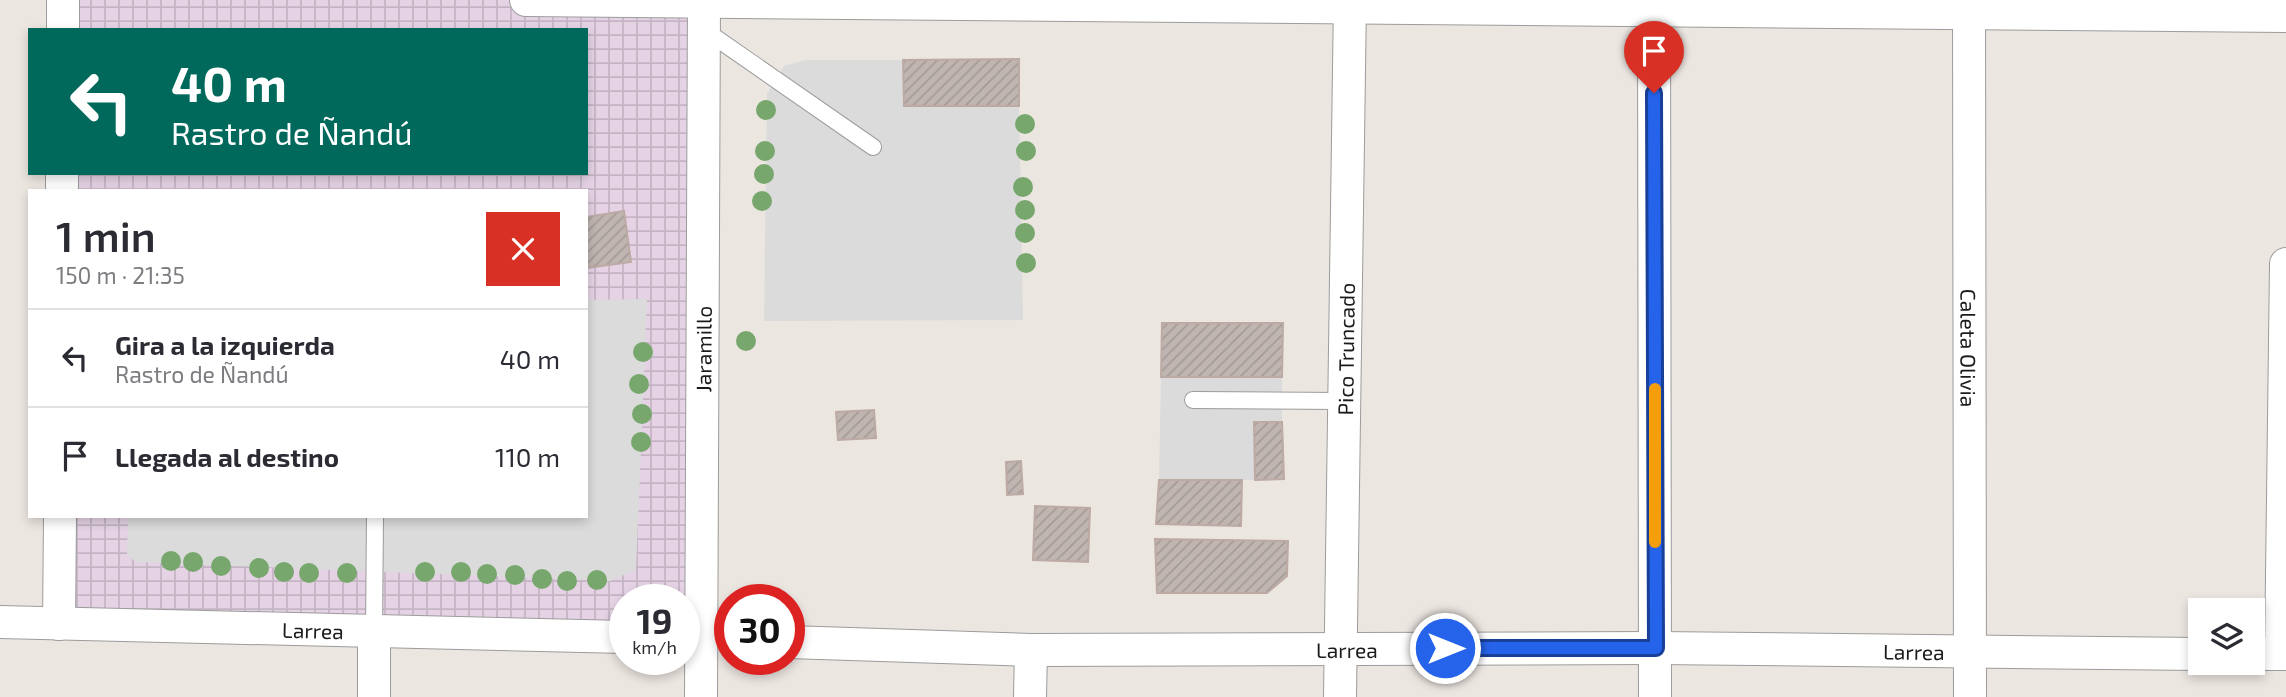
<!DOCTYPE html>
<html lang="es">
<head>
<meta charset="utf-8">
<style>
  body { margin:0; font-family:"Exo 2",sans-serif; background:#f2f2f3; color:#2b2b33; height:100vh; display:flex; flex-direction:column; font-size:26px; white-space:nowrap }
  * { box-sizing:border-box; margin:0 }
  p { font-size:23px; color:#7c7c81 }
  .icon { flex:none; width:38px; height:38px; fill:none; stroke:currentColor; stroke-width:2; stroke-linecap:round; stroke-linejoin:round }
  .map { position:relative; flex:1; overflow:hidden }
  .sheet { position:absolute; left:28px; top:189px; width:560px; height:329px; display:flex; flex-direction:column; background:#fff; border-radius:0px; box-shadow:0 4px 10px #0003 }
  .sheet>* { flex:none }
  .top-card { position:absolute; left:28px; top:28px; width:560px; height:147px; border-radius:0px; box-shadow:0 4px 10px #0003; background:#00695c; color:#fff; overflow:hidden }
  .controls { position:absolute; left:2188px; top:598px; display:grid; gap:14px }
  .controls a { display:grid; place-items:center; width:77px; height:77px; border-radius:0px; background:#fff; box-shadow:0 4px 10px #0003; font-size:35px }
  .speed { position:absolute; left:609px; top:584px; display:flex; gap:14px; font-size:35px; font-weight:700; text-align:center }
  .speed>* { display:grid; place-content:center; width:91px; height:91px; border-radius:50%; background:#fff; box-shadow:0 4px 10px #0003; line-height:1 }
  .speed small { font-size:18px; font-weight:400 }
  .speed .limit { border:10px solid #d22; background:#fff; color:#111 }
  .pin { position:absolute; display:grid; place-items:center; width:60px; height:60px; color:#fff; margin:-72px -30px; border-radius:50% 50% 50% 0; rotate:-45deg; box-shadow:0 0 7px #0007 }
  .pin .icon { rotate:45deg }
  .me { position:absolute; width:77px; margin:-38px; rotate:90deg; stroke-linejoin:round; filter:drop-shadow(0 0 5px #0008) }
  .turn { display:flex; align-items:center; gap:24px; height:147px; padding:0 28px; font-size:32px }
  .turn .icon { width:91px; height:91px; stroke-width:2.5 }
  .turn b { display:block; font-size:49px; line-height:60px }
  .round { display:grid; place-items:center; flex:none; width:74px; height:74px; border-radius:0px; background:#f2f2f3 }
  .overview { display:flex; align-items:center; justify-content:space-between; height:119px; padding:0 28px }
  h1 { font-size:42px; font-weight:600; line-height:52px }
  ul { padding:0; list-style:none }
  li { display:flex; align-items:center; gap:21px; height:98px; padding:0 28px; border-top:2px solid #e1e1e2 }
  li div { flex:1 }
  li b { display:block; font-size:26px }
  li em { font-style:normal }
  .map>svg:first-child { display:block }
</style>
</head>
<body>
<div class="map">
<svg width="2286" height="697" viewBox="0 0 2286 697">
  <defs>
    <pattern id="industrial-grid" width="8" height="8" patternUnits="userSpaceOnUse" patternTransform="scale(1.75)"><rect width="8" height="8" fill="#e5d3e5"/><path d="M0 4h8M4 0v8" fill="none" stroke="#c4b5c4"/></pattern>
    <pattern id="building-hatch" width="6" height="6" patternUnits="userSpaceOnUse" patternTransform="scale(1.75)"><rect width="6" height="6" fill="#c0b5b1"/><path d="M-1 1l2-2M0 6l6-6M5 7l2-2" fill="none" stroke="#a49b98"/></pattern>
  </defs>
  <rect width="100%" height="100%" fill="#ece6e1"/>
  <!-- industrial -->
  <path fill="url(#industrial-grid)" d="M63,0H1350L704,2L701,639L684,638V600H625V637L59,624L60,516H586V191H62V173H586V30H63Z"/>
  <!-- parking -->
  <path fill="#dbdbdb" d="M805,60H903L904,106H1019L1023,320L764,321L767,94L784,66Z
    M647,299L636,570L610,581L136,562L127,555L128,516H586V300Z
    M1161,377H1282V422L1254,423L1255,480H1159Z"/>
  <!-- building -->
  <path fill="url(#building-hatch)" stroke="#bdaaa4" stroke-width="2" d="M1019,59V106H904L903,60Z
    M624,211L631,262L586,268V217Z
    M1162,323H1283L1282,377H1161Z
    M874,410L876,438L838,440L836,412Z
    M1254,422H1282L1284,479L1255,480Z
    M1021,461L1023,494L1007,495L1006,462Z
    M1159,480H1242L1241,526L1156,524Z
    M1035,506L1090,508L1088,562L1033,560Z
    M1155,539L1288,541L1287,576L1267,593H1157Z"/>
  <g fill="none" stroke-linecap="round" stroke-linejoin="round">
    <defs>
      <path id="lane" d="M703,29L873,147
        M1193,400L1342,401
        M374,632L375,516"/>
      <g id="street">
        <path d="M526,0L2286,16"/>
        <path d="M1654,0L1655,697"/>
        <path id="s1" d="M1969,0L1970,697"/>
        <path d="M63,30V0"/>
        <path d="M62,191V173"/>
        <path id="s2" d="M0,622L625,637"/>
        <path d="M59,624L60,516"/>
        <path id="s3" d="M789,642L1031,650L1656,648L2200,654"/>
        <path d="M2252,654H2286"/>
        <path d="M2281,654L2286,264"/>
        <path d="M374,697V632"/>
        <path id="s4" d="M701,697L704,0"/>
        <path d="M1030,697L1031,650"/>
        <path id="s5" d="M1340,697L1350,0"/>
      </g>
    </defs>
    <!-- lane casing -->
    <use href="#lane" stroke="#9c9c9c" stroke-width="18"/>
    <!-- street casing -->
    <use href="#street" stroke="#9c9c9c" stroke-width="34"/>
    <!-- lane -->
    <use href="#lane" stroke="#fff" stroke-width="16"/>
    <!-- street -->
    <use href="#street" stroke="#fff" stroke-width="32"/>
  </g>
  <!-- trees -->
  <g fill="#78a76e">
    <circle cx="766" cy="110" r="10"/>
    <circle cx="1025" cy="124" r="10"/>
    <circle cx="765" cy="151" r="10"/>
    <circle cx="1026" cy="151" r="10"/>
    <circle cx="764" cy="174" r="10"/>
    <circle cx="1023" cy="187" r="10"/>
    <circle cx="762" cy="201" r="10"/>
    <circle cx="1025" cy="210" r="10"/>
    <circle cx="1025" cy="233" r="10"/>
    <circle cx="1026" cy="263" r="10"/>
    <circle cx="746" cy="341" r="10"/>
    <circle cx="643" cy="352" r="10"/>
    <circle cx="639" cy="384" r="10"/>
    <circle cx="642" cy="414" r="10"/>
    <circle cx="641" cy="442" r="10"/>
    <circle cx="171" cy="561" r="10"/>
    <circle cx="193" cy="562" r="10"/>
    <circle cx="221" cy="566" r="10"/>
    <circle cx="259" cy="568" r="10"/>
    <circle cx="284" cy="572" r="10"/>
    <circle cx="425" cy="572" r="10"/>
    <circle cx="461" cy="572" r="10"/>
    <circle cx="309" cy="573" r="10"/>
    <circle cx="347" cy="573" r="10"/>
    <circle cx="487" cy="574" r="10"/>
    <circle cx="515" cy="575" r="10"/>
    <circle cx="542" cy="579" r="10"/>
    <circle cx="597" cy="580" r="10"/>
    <circle cx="567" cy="581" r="10"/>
  </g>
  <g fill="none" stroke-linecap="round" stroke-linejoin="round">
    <defs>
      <path id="route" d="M1445,648H1656L1654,93"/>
    </defs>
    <!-- route casing -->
    <use href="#route" stroke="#184099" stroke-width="18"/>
    <!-- route -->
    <use href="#route" stroke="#2563eb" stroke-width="12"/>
    <!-- slow -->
    <path stroke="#f59e0b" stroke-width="12" d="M1655,389V542"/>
  </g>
  <g text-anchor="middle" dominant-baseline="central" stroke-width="5" stroke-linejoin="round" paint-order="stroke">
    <!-- street labels -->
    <g font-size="21" fill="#1b1b1b" stroke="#fff">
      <text stroke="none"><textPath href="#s4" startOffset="348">Jaramillo</textPath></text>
      <text stroke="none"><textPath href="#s5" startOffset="348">Pico Truncado</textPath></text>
      <text stroke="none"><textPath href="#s1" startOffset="348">Caleta Olivia</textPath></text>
      <text stroke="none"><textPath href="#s2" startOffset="313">Larrea</textPath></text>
      <text stroke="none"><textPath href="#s3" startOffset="558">Larrea</textPath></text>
      <text stroke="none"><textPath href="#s3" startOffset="1125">Larrea</textPath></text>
    </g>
  </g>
</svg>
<div class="controls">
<a><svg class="icon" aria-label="layers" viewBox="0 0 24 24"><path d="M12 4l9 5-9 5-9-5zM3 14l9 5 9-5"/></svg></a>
</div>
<div class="speed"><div>19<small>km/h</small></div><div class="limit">30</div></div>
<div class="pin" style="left:1654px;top:93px;background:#d93025"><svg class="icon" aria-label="arrive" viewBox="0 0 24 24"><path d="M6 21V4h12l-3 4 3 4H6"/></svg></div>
<svg class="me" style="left:1445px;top:648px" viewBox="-20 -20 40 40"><circle r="17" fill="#2563eb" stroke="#fff" stroke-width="3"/><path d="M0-11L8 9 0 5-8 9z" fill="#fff"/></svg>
<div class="top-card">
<div class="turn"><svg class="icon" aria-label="left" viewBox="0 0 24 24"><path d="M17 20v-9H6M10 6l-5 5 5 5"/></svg><div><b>40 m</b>Rastro de Ñandú</div></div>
</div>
<section class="sheet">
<div class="overview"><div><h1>1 min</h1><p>150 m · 21:35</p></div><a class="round" style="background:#d93025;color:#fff"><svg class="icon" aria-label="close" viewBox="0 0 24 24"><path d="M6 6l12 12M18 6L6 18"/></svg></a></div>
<ul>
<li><svg class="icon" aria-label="left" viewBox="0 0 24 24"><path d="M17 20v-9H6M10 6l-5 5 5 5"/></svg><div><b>Gira a la izquierda</b><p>Rastro de Ñandú</p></div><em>40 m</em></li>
<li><svg class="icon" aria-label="arrive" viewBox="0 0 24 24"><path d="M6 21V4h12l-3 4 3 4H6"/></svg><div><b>Llegada al destino</b></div><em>110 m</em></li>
</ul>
</section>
</div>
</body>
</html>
